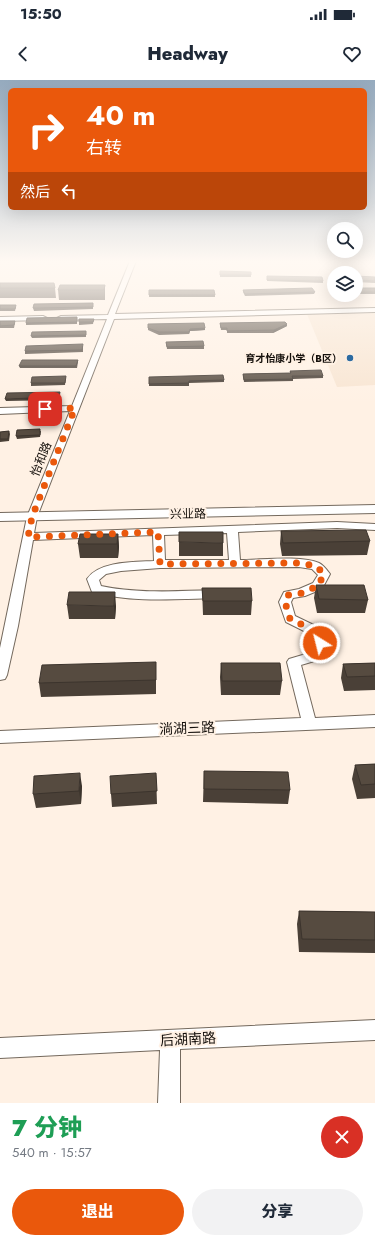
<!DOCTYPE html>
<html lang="zh">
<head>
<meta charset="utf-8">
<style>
  body { margin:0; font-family:Jost,"Noto Sans SC",sans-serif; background:#f2f2f3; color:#1f2937; height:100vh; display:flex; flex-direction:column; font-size:15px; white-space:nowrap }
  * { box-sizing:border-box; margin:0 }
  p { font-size:13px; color:#747a83 }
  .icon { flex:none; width:22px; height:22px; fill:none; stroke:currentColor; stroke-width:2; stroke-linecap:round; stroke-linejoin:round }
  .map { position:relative; height:1023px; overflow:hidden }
  .sheet { display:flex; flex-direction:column; background:#fff; flex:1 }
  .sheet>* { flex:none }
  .banner { position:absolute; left:8px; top:8px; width:359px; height:122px; border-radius:6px; box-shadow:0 4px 16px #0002; background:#ea580c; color:#fff; overflow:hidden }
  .tools { position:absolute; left:327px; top:142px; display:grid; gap:8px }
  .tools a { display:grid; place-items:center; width:36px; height:36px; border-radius:50%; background:#fff; box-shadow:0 4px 16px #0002; font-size:20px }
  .pin { position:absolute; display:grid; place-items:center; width:34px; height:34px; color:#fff; margin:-17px; border-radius:8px; box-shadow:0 2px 6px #0006 }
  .me { position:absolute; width:44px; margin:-22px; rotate:324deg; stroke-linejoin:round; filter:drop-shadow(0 0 3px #0008) }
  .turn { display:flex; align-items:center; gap:14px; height:84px; padding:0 12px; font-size:18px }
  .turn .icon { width:52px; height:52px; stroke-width:2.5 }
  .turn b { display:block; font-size:28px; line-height:34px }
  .then { display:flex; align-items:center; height:38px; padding:0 12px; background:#0003; gap:8px; font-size:15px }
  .round { display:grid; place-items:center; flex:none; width:42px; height:42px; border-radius:21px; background:#f2f2f3 }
  .head { display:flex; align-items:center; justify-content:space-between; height:68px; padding:0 12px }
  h1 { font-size:24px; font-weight:800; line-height:30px; color:#1e9e55 }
  .cta { display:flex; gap:8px; margin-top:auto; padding:8px 12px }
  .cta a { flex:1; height:46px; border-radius:24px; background:#ea580c; color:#fff; font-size:16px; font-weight:800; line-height:46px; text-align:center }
  .cta a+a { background:#f2f2f3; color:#1f2937 }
  .status { display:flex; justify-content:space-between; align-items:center; height:28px; padding:0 20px; background:#fff; direction:ltr }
  .status svg { height:11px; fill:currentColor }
  header { display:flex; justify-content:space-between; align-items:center; height:52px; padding:0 12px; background:#fff; font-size:18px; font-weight:800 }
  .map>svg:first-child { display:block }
</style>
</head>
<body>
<div class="status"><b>15:50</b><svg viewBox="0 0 49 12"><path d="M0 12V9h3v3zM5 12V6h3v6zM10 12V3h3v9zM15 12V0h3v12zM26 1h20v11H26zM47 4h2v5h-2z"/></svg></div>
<header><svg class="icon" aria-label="back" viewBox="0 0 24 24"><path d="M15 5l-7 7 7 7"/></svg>Headway<svg class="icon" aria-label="heart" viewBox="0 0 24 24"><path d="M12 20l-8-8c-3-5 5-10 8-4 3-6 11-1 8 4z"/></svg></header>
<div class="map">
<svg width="375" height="1023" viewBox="0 0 375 1023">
  <rect width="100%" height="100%" fill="#fff1e4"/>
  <!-- built -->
  <path fill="#f8e5d2" d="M375,233V305L337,307L307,234Z"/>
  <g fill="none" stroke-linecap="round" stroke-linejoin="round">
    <defs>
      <path id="minor" d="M130,181H136L115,234L375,228V232L114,239L37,437L34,453L337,442L375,444V450L337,448L238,452L240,480C261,480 301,475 319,483C323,485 327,490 330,494L322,509L305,516L293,518L291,522L295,536L322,549L330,574L328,577L301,585L315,638L375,635V647L0,663V651L301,638L287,582L289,579L316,571L312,555L286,542L279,522L284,512L299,509L313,503L318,495L312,489L299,487L160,488L121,491L106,494L99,500L101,506C139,514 178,511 217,510L221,511L223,514L221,517L217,518C175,519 133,523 92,512L87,499C99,481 134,482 154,481L153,455L33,460L18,546L7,595L5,599L0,600V568L27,437L70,331L0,334V328L72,326L107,239L61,240L57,238L61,236L108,235ZM227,453L229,480H165L164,455Z
        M43,236L47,238L46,240L0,241V237Z
        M375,940V960L180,969V1023H158L160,970L0,978V958Z"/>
      <path id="major" d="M375,425V433L0,441V433Z"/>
    </defs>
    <!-- minor casing -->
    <use href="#minor" stroke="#74695d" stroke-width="2"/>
    <!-- major casing -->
    <use href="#major" stroke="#74695d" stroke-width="2"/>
    <!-- minor -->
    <use href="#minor" fill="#fff" fill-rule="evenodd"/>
    <!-- major -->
    <use href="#major" fill="#fff" fill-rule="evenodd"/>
  </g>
  <!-- wall -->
  <path fill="#4a4037" d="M220,191L251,192V197H220Z
    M356,196L375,197V203L356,202Z
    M267,198L323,201V203L267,201Z
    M0,203L55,208L56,218H0Z
    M105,205V220H59L58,210Z
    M331,208H334V214H333L331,210Z
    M356,208H375V214H356Z
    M149,210L215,215V217H149Z
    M243,210L315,212L314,214L245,216L243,212Z
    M93,223V229L34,231L33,228Z
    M0,225L16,227L15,231H0Z
    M77,237V244L26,245V243Z
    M94,239L93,244L79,245V242Z
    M0,241L15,243L14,248H0Z
    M220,243L287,244V246L273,253H227V250H221Z
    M148,244L205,248V250L190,251L189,254L159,255L148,250Z
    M86,251V257L32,258L31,256Z
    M166,262L204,266V269H167Z
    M83,266V272L25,274V271Z
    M78,280V282L77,288H20L19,286Z
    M290,291L323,296V298L293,299V301L244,302L243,296V294L290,293Z
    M66,296L65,305L31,306V303Z
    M149,297L224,300V302L189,303V306H149Z
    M60,314V320L6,321L5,319Z
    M9,351L10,354L9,361L0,362V352Z
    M41,351L40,357L17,359L16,356Z
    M281,451L370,461L367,475L282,476L280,464Z
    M118,454L119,467L118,478H80L78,464Z
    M179,462L223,463V476H179Z
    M316,505L368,520L365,533H317L314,518Z
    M202,508L252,521L251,535H203Z
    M67,525L116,526L115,539H69Z
    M156,582V614L41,617L39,603Z
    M221,583L282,601L280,615H221L220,597Z
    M375,583V610L344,611L341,598L343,584Z
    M375,684V718L357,719L352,699L355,685Z
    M204,691L290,710L288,724L203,722Z
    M156,693L157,724L112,727L111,714Z
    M82,706L81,724L36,728L33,714Z
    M299,831L375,832V873L299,872L297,844Z"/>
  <!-- shaded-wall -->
  <path fill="#3c342d" d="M105,205V220L104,210Z
    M287,244V246L273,253L274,250Z
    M205,248V250L190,251L189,254V252L190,249Z
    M118,454L119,467L118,478L117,464Z
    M115,512L116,526L115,539L114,526Z
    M80,693L82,706L81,724L79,711Z"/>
  <!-- building -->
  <path fill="#564b40" stroke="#3c342d" d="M220,191L251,192V195H220Z
    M267,196L322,197L323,201L267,200Z
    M356,196L375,197V201L356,200Z
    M0,203H54L55,208H0Z
    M60,205H105L104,210H58Z
    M312,208L315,212L245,214L243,210Z
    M331,208H334V212H333Z
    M356,208H375V212H356Z
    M149,210H214L215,215H149Z
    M93,223V227L33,228L34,224Z
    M0,225H16L15,229H0Z
    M77,237V242L26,243L27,238Z
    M79,239H94L93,242H79Z
    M0,241H15L14,245L0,246Z
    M285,242L287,244L274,250L227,251V248H221L220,243Z
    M204,243L205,248L190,249L189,252H159L148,248V244Z
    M86,251V255L31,256L32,252Z
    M203,261L204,266L167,267L166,262Z
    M83,264L82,270L25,271L26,266Z
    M22,280H78L76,286H19Z
    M321,290L323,296H292L293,299L244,300L243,294L291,293L290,291Z
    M223,295L224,300L189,301V303L149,304V297Z
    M66,296L65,303H31L32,297Z
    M60,312L59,317L5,319L7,313Z
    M40,349V355L16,356L17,350Z
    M9,351L8,359H0V352Z
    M366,450L370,461L283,463L281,451Z
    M179,452H223V463L179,462Z
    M80,454H118L117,464H78Z
    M316,505H364L368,520L319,519Z
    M202,508H251L252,521H203Z
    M69,512H115L114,526L67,525Z
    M156,582V600L39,603L42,585Z
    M221,583H280L282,601H222Z
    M375,583V596L347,597L343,584Z
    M375,684V704L361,705L355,685Z
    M204,691L288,692L290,710L204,709Z
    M80,693L79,711L33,714L34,696Z
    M156,693L157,711L111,714L110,696Z
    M299,831L375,832V860L302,859Z"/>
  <!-- sky -->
  <linearGradient id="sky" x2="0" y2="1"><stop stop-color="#95aabe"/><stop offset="0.56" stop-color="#fff9f3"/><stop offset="1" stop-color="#fff9f3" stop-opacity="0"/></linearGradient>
  <rect width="375" height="324" fill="url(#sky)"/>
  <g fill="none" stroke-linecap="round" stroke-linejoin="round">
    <!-- route -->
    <path stroke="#ea580c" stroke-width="7" stroke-dasharray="0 12.6" d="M45,329L75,328L32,437L28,457L158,452L160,484L299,483L316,486L324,494L318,506L302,513L288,515L285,522L290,539L318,552L320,563"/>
  </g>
  <!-- markers -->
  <circle fill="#2c6ba1" stroke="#fff1e4" stroke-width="1.5" cx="350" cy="278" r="4"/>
  <g text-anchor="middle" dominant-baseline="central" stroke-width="4" stroke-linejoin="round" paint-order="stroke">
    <!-- far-poi labels -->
    <g font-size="10" font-weight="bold" fill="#140f0b" stroke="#fff1e4" text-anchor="end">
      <text x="342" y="278">育才怡康小学（B区）</text>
    </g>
    <!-- street labels -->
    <g font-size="12" fill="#140f0b" stroke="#fff1e4">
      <text transform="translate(41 379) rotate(-68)">怡和路</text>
      <text transform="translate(188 434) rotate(-1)">兴业路</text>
    </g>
    <!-- near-street labels -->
    <g font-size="14" fill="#140f0b" stroke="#fff1e4">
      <text transform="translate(187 648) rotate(-2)">淌湖三路</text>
      <text transform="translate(188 959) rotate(-3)">后湖南路</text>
    </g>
  </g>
</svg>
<div class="tools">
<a><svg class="icon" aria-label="search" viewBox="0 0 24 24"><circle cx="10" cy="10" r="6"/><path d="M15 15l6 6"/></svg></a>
<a><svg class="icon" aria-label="layers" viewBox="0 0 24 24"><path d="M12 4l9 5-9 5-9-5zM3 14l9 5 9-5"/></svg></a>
</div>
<div class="pin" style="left:45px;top:329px;background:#d93025"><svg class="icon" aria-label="arrive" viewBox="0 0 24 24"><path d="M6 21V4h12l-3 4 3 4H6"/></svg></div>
<svg class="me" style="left:320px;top:563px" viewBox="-20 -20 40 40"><circle r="17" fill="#ea580c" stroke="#fff" stroke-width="3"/><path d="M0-11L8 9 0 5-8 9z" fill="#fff"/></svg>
<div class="banner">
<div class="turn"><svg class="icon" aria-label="right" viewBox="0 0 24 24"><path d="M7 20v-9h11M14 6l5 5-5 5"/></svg><div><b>40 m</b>右转</div></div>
<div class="then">然后<svg class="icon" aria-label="left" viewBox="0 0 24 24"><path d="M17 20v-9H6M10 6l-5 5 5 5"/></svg></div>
</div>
</div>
<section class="sheet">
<div class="head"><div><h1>7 分钟</h1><p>540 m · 15:57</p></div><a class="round" style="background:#d93025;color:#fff"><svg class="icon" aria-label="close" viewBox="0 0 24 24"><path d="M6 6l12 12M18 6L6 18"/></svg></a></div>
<div class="cta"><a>退出</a><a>分享</a></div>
</section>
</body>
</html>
